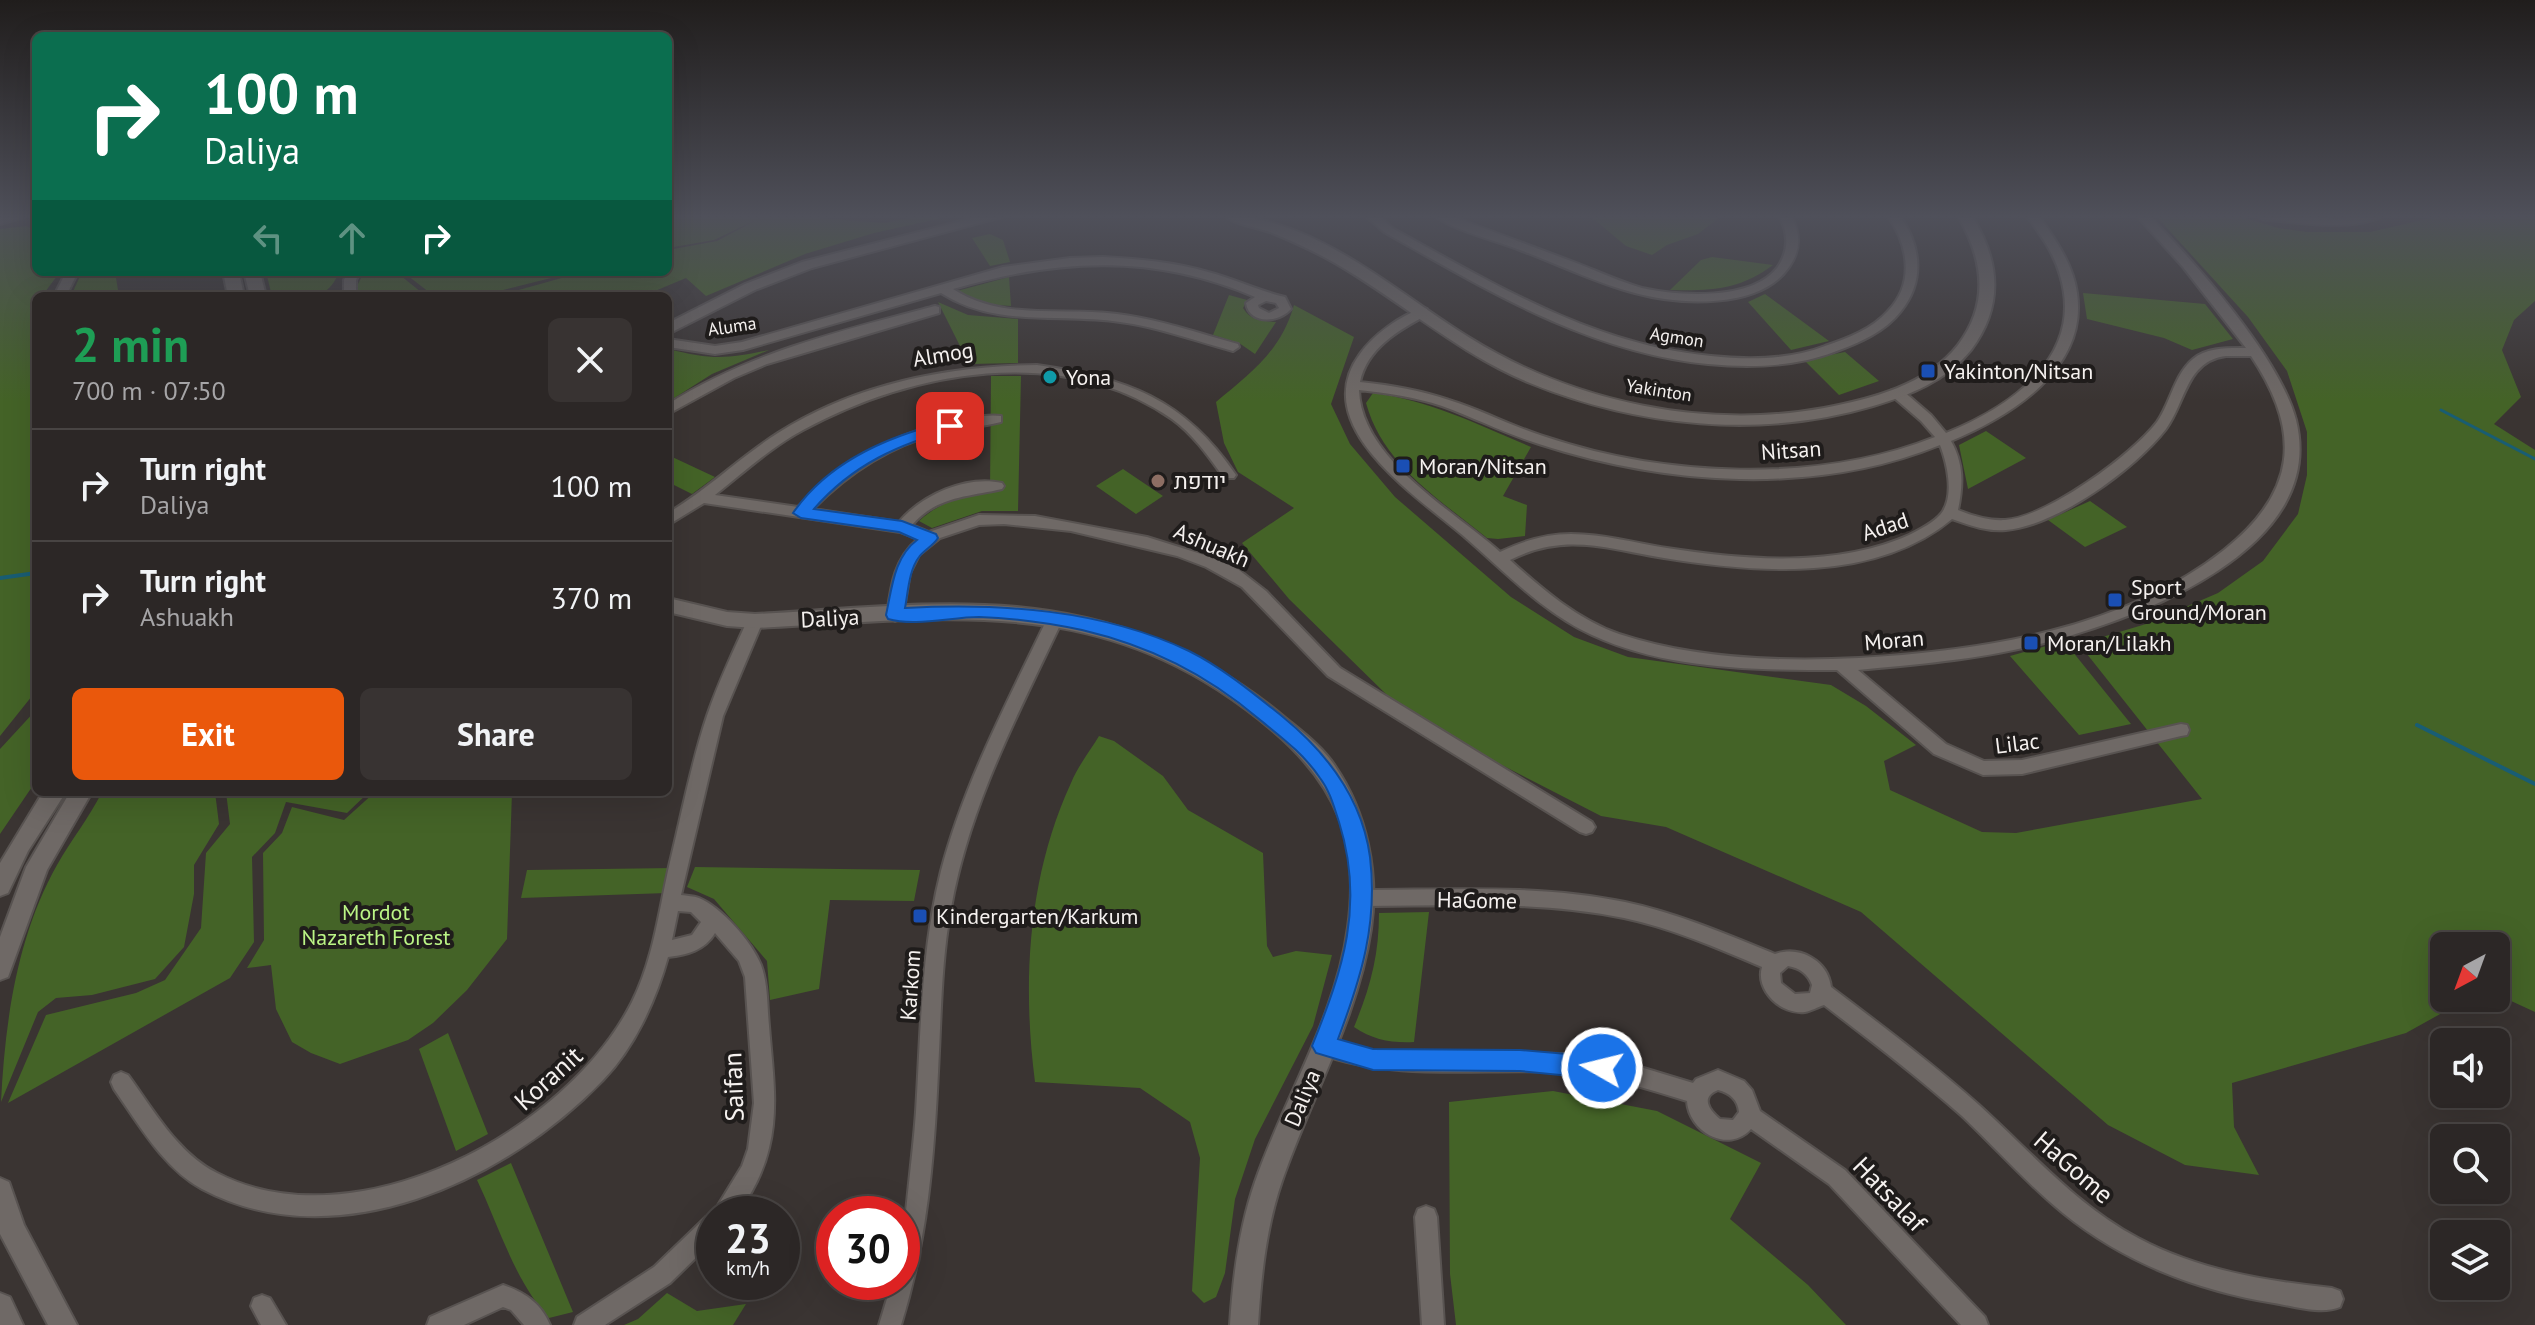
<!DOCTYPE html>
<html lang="en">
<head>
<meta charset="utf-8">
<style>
  body { margin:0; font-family:"PT Sans",Heebo,sans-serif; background:#383332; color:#f1f3f6; height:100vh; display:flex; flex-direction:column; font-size:30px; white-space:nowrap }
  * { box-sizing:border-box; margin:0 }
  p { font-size:26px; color:#a6a5a7 }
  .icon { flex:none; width:44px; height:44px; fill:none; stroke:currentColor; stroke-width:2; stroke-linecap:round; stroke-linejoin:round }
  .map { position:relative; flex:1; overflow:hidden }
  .side { position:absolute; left:32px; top:292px; width:640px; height:504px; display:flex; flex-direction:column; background:#2c2726; border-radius:12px; box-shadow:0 8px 32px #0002,0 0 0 2px #484443 }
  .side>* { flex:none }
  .top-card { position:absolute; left:32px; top:32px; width:640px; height:244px; border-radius:12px; box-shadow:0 8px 32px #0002,0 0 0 2px #484443; background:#0b6e4f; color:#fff; overflow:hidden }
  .needle { width:52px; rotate:221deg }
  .fabs { position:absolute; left:2430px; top:932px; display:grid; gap:16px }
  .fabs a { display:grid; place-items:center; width:80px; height:80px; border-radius:12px; background:#2c2726; box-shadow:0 8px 32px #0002,0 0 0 2px #484443; font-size:40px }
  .speed { position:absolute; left:696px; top:1196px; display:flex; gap:16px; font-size:40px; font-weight:700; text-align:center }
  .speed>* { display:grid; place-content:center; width:104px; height:104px; border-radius:50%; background:#2c2726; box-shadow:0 8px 32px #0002,0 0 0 2px #484443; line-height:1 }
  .speed small { font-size:20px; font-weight:400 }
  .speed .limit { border:12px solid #d22; background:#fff; color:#111 }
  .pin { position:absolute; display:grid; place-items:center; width:68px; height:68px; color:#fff; margin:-34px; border-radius:16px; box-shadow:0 4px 12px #0006 }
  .me { position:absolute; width:88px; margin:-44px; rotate:278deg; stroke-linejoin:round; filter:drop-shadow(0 0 6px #0008) }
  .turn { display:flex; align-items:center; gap:28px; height:168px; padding:0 40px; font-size:36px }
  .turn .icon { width:104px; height:104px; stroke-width:2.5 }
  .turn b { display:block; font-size:56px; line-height:68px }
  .lanes { display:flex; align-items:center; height:76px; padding:0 40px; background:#0003; justify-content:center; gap:40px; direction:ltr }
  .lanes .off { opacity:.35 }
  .round { display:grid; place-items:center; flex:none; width:84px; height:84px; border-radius:12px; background:#383332 }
  .head { display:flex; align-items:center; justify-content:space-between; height:136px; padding:0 40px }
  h1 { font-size:48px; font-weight:800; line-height:60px; color:#1e9e55 }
  .button { display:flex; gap:16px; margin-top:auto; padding:16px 40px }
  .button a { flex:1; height:92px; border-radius:12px; background:#ea580c; color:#fff; font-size:32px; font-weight:800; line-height:92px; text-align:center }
  .button a+a { background:#383332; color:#f1f3f6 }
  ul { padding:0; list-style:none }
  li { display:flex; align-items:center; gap:24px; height:112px; padding:0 40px; border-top:2px solid #484443 }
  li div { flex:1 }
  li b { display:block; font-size:30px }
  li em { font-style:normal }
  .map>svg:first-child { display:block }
</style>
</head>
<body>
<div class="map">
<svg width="2535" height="1325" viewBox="0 0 2535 1325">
  <rect width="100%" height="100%" fill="#3a3432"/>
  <!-- green -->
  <path fill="#446327" d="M668,216H792L884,223L920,216H951L874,233L805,254L706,296L686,278L643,296H497L583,272H668V250L717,241L760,218L714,240L668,248Z
    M1590,216H1721L1698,234L1667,245L1652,255L1626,246Z
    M2156,216H2239L2278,228L2307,232H2370L2440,216H2535V301L2514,320L2502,350L2521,397L2494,424L2535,450V1012L2496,994V946H2444V998H2469L2406,1033L2232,1083L2234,1127L2259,1175L2185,1165L2108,1125L1861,912L1666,827L1601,816L1492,760L1389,697L1289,599L1242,543L1294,508L1238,472L1224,443L1216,402C1251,373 1281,351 1294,305L1354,337L1331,404L1350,444L1395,497L1511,597L1574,637L1628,657L1831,685L1866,706L1916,745L1884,761L1890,790L1982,832L2016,833L2202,799L2079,644L2146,624L2218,593L2263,561L2298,514L2307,475V432L2287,371L2248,317Z
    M27,226L36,232V272H60L42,296H36L35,307L36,691L0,736V229Z
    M990,234L1003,240L1010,262L990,266L972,238Z
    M1712,257L1773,265C1740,290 1710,291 1670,290L1701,260Z
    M115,272L119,296H71L81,274Z
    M266,272H339C326,305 302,296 272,296Z
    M364,272H396L426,296H359L357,286Z
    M403,272H575L487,294L434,296Z
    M1009,277L1011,306L985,304L957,291Z
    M2083,293L2205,304L2233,339L2192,350L2164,338L2087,319Z
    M1765,294L1829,341L1791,350L1748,302Z
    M1229,295L1247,300L1243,308C1251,321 1262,321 1276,322L1255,354L1239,343L1213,335Z
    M938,302L968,315L1018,319V363L969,364Z
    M669,349C710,360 729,359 769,350L712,374L668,402Z
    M1845,352L1879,381L1839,395L1804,360Z
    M991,376H1021L1018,511H982L932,528L919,521C940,502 963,495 990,491Z
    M1373,393C1429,400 1479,425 1531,447L1503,496L1527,505L1525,536L1498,539L1487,538C1439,499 1383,465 1366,403Z
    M1986,431L2026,458L1968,489L1959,445Z
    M668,455L715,477L692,494L668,482Z
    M1123,469L1163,496L1136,514L1096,486Z
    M2090,501L2127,527L2085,547L2048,520Z
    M2064,641L2131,724L2079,735L2010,656Z
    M36,710V781L0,834V749Z
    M1099,736L1114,741L1163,776L1188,810L1263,853L1267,946L1273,957L1296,951L1332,955L1313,1026L1255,1139L1235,1199L1225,1273L1216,1297L1204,1303L1192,1291L1200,1158L1190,1122L1140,1088L1035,1082C1022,982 1028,876 1071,783C1078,766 1090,751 1099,736Z
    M102,792H215L219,824L194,865V894L184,947L155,979L92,995L56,998L38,1012L1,1102C5,1021 17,936 57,865C71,840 89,818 102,792Z
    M226,792H369L347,813L286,802L275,833L252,857L254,942L230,978L8,1103L46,1015L136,993L165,980L201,928L206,853L230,824Z
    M375,792H512L507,939L467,990L433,1023L408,1040L340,1064L311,1053L292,1042L276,1009L271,965L247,968L264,940L263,853L282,833L292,807L344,820Z
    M695,867L920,870L914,901L830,900L819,989L770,1000L767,961L714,899L687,887Z
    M674,868L667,893L521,898L527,870Z
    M1429,912L1414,1042C1391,1043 1373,1040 1354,1027C1370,988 1379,956 1379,913Z
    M448,1033L488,1134L456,1151L419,1049Z
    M1553,1091L1657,1111L1761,1163L1730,1219L1808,1285L1846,1325H1456L1450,1274L1449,1102Z
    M511,1163L573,1312L549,1318C514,1280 499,1226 477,1180Z
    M667,1293L697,1311L746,1304L733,1325H624L638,1319Z"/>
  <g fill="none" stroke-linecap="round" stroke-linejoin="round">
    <!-- stream-far1 -->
    <path stroke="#195d73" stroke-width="3" d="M2441,410L2535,459"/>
    <!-- stream -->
    <path stroke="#195d73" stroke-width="4" d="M0,578L36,573
      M2417,725L2535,784"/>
    <defs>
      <path id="minor" d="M7,216H27L0,224V218Z
        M29,216H36V220Z
        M1366,216H1379L1392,228C1494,284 1593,345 1711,356C1749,360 1789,360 1825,346C1848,338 1872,329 1888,311C1915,283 1908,245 1888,216H1900C1921,246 1925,281 1901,311C1885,332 1859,343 1834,352C1794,367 1751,368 1708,364C1588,352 1487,290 1384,232Z
        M1435,216H1451C1494,232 1536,248 1579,264C1599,272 1621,282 1642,288C1679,296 1751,301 1777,268C1789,251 1789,234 1779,216H1791C1801,234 1801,250 1789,267C1760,310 1679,305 1635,293C1596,283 1558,264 1520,250C1497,241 1453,230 1435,216Z
        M2027,216H2039C2055,239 2073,264 2077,293C2088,369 2011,416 1951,441C1964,464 1963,485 1958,510C1973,516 1989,521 2005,520C2047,517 2132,455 2157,422C2171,402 2174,375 2193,359C2207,347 2229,348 2246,348L2183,267L2137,216H2149C2196,263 2280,358 2296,420C2328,550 2139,618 2044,643C1984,659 1921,664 1858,670L1946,744L1984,761L2022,760L2181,724L2187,725L2189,730L2187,735L2181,736L2022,774L1983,775L1934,754L1837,670C1756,670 1667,670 1592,635C1544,613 1506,573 1467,539C1420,498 1306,427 1360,354C1374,334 1400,316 1423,308L1427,309V315C1399,330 1367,348 1360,382C1390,385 1420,390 1449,400C1482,410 1513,427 1546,437C1665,477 1817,484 1935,437L1921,421L1892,396V390H1902L1931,415L1946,433C2011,407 2085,356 2060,275C2054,253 2040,234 2027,216ZM2226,356H2251C2302,432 2297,492 2224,550C2124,629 1983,651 1859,658C1781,662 1694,659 1619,634C1577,619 1542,589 1510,560C1566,532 1606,549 1664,558C1757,573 1875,583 1952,519C1969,525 1988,532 2006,530C2058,525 2135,469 2166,429C2186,402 2186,361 2226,356ZM1359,390C1387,393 1415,397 1442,406C1475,418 1506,434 1539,444C1665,485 1815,496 1940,445C1947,463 1954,493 1943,511C1937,521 1919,530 1909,535C1835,568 1745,560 1667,548C1635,543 1603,534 1571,534C1545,534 1523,541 1500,552C1453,510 1361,459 1359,390Z
        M2256,216L2338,219L2381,216C2356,232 2292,222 2262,219Z
        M1103,257C1139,259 1174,262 1208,272C1235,279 1259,291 1285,297L1291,309C1279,323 1249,325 1246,303L1255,297C1153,253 1057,259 953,289C1002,321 1062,307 1117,314C1158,319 1198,333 1238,344L1239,347L1233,351C1195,341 1159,327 1120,322C1059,313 996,328 941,293L743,350L715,354L668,347V339L715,346L742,342L1003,267L1070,258ZM1266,301L1276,303L1279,308L1269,313L1259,308L1258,305Z
        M66,272H78L66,296H54Z
        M348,272H360L356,280V296H344V280Z
        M935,306L939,307V313L767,364L734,378L668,414V404C749,353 843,330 935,306Z
        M1037,365C1126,378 1184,398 1236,475L1234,478H1224C1209,457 1193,434 1172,419C1062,343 914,370 803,430C771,447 743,473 715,495L798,507C844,461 894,433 958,420C971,418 987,414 1001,416V422C981,427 960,428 939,433C890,446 848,473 813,509L899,522C922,495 966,475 1002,483L1004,486L1002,489C968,497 937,496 912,525L929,532L979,515L1035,516L1147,537L1217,559L1239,570L1266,591L1340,668L1592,822L1595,827L1592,832L1586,834L1580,832L1328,676L1242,587L1206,567L1177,556L1071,531L1004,524L979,525L940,538L919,555L910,573L903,615L895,621L887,615C891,586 894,559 918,539L900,532L704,503L668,525V513C707,490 739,458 778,433C855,384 947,366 1037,365Z
        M1055,613L1063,619C1019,712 969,806 951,908C941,962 941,1018 938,1072C934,1159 927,1242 901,1325H879L892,1282H902C902,1225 912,1169 916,1112C921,1032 921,950 941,871C964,783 1008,701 1047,619Z
        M755,615L763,621L723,716L681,895C687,896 694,896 699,898C721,907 752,942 761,965C768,984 767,1005 769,1026C772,1066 779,1108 769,1148C763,1173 752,1194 737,1214H714V1240L670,1283L605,1325H574L577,1317L654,1267L706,1217L712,1215L742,1166L748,1149L754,1103L745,977L739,961L715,933C705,950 687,955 668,957C656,1000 635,1047 603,1080C506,1181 336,1260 202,1189C163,1168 138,1123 114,1089L111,1082L114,1075L121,1072L128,1075C153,1109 178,1154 217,1173C356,1245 567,1131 632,1002C654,958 659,909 670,862C682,813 691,763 707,716C718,683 733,652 747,621ZM678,911L691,912L701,922L692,935L672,940Z
        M1361,890C1448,890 1539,884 1625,902C1677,913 1726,934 1775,954C1800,945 1828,961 1831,987C1881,1025 1932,1063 1979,1105C2031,1152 2076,1205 2138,1238C2198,1270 2265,1281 2332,1288L2340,1291L2343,1299L2340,1307C2321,1315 2293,1306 2274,1303C2198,1291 2123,1262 2063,1213C2027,1184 1996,1148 1962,1116C1918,1077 1871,1041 1824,1005C1818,1007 1811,1011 1805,1012C1781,1015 1755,990 1762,967C1717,948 1672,928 1624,918C1538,900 1448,906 1361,906L1354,904L1352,898L1354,892ZM1788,966C1800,968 1808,974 1812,985L1810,993L1795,994L1781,983L1780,973Z
        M1324,1037L1373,1051L1564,1054L1637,1066L1693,1083L1696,1079L1718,1070L1744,1081L1752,1090L1760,1111L1845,1170L1985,1317L1988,1325H1961L1829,1184L1751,1129C1728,1154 1689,1132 1687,1101C1646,1088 1603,1075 1561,1072C1480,1068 1394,1082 1317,1053L1314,1046L1317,1039ZM1718,1090C1730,1093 1738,1100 1739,1112L1733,1120L1720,1119C1709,1110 1700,1097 1718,1090Z
        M1426,1206L1434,1209L1437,1217L1444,1325H1422L1415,1217L1418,1209Z
        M503,1285C524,1292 541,1303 550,1325H524L511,1310L503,1307L464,1325H427L430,1317Z
        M262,1295L270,1298L286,1325H261L251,1306L254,1298Z"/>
      <path id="tertiary" d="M981,216H1005L812,268L755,290L668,334V323L745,284L802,262Z
        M1225,216C1314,216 1398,294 1470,338C1573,402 1704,430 1824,408C1871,399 1927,385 1958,345C1990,303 1983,259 1958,216H1972C2000,261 2004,306 1971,350C1946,381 1910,395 1873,406C1761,439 1638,427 1530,383C1459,354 1401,301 1335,263C1314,251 1292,241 1270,232C1256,227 1236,225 1225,216Z
        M223,272H239L244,296H228Z
        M244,272H260L266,296H250Z
        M668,598L727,612L755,614C841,610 931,599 1017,607C1116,616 1206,652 1283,716C1301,731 1322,746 1335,766C1367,813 1379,873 1371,929C1358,1018 1311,1097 1282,1181C1266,1227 1261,1277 1258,1325H1230C1233,1277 1239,1228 1255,1182C1284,1098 1336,1017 1348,927C1360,842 1337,785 1272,730C1107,590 953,619 755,628L727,626L668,612Z
        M43,792H66L28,851L8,893L0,896V863Z
        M70,792H92L47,870L8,977L0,980V937L26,867Z
        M0,1178L9,1182L24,1225L77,1325H48L0,1234Z
        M0,1293L10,1297L23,1325H0Z"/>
    </defs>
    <!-- minor casing -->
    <use href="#minor" stroke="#585351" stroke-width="4"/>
    <!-- tertiary casing -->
    <use href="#tertiary" stroke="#585351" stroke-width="4"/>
    <!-- minor -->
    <use href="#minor" fill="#6f6966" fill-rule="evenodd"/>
    <!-- tertiary -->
    <use href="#tertiary" fill="#6f6966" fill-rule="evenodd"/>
  </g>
  <!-- sky -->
  <linearGradient id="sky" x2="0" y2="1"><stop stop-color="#201d1c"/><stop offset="0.54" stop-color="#4f505a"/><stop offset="1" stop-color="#4f505a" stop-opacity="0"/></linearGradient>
  <rect width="2535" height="401" fill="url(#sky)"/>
  <!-- route -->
  <path fill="#1a73e8" stroke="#114b97" stroke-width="2" d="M950,421L956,422V429C900,443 852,465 814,509L902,521L936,534L938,538C933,546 924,550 919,557C909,570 908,592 905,608C1000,603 1101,609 1189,651C1223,668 1253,693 1283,717C1327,753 1362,798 1370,857C1378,924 1361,978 1338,1039L1373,1049L1520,1050L1602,1057L1610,1061L1613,1068L1610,1076L1602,1079L1520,1071L1373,1070L1316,1053L1312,1046C1343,969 1365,905 1339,822C1334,807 1330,791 1320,778C1304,754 1281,737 1259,719C1206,674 1150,646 1082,630C1049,623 1013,618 979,617C951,617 915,627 888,619L886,615C892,588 894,557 917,540L899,532L801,518L793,513C829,460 891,435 950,421Z"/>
  <!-- markers -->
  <g fill="#1a4fb4" stroke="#1f1c1b" stroke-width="3">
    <rect x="1920" y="363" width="16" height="16" rx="4"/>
    <rect x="1395" y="458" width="16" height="16" rx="4"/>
    <rect x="2107" y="592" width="16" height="16" rx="4"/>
    <rect x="2023" y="635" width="16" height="16" rx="4"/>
    <rect x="912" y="908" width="16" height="16" rx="4"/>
  </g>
  <circle fill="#0f9aa8" stroke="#1f1c1b" stroke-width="3" cx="1050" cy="377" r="8"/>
  <circle fill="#8d6e63" stroke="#1f1c1b" stroke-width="3" cx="1158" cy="481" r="8"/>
  <g text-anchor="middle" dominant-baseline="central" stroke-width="8" stroke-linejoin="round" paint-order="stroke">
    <!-- far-street labels -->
    <g font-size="18" fill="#f5f1ef" stroke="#1f1c1b">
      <text transform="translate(732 326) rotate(-8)">Aluma</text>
      <text transform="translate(1677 337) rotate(9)">Agmon</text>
      <text transform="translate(1659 390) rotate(9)">Yakinton</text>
    </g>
    <!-- street labels -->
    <g font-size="22" fill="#f5f1ef" stroke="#1f1c1b">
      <text transform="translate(943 354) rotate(-9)">Almog</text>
      <text transform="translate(1791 450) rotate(-4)">Nitsan</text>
      <text transform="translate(1885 526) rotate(-18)">Adad</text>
      <text transform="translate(1212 545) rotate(23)">Ashuakh</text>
      <text transform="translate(830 618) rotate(-3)">Daliya</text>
      <text transform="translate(1894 640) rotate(-5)">Moran</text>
      <text transform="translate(2017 743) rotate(-7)">Lilac</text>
      <text transform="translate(1477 900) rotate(1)">HaGome</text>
      <text transform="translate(910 985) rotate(-86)">Karkom</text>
      <text transform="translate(1302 1098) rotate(-67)">Daliya</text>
    </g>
    <!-- poi labels -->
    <g font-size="22" fill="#f5f1ef" stroke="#1f1c1b" text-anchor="start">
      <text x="1944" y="371">Yakinton/Nitsan</text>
      <text x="1066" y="377">Yona</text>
      <text x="1419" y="466">Moran/Nitsan</text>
      <text x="1174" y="481">יודפת</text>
      <text x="2131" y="587">Sport<tspan x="2131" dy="25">Ground/Moran</tspan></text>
      <text x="2047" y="643">Moran/Lilakh</text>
      <text x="936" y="916">Kindergarten/Karkum</text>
    </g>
    <!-- park labels -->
    <g font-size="22" fill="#bbf586" stroke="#1f1c1b">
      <text x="376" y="912">Mordot<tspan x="376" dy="25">Nazareth Forest</tspan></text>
    </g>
    <!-- near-street labels -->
    <g font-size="26" fill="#f5f1ef" stroke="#1f1c1b">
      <text transform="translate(548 1078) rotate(-42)">Koranit</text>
      <text transform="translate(733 1087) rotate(-92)">Saifan</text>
      <text transform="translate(2074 1167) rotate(41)">HaGome</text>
      <text transform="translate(1890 1194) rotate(46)">Hatsalaf</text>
    </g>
  </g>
</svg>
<div class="fabs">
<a><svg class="needle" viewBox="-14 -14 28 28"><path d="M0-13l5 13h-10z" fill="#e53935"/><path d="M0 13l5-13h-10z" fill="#a6a5a7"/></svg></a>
<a><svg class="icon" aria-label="sound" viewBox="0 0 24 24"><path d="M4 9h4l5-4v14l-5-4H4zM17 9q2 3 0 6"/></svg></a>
<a><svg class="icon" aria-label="search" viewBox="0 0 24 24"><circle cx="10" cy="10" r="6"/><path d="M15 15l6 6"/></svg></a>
<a><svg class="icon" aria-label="layers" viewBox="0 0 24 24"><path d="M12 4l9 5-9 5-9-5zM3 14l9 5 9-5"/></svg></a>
</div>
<div class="speed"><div>23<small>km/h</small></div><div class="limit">30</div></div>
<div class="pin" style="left:950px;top:426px;background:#d93025"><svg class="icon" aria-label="arrive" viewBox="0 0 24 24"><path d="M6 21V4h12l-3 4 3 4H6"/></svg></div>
<svg class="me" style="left:1602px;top:1068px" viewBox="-20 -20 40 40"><circle r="17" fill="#1a73e8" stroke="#fff" stroke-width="3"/><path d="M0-11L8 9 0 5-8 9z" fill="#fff"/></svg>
<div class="top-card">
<div class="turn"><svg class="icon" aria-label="right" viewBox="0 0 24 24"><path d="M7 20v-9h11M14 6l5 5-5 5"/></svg><div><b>100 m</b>Daliya</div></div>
<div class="lanes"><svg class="icon off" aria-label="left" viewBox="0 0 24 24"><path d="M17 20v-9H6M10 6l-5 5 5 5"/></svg><svg class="icon off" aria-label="ahead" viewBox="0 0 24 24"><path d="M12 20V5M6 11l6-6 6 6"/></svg><svg class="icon" aria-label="right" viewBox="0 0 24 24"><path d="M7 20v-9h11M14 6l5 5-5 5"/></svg></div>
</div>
<section class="side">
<div class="head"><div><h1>2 min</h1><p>700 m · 07:50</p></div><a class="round"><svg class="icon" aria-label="close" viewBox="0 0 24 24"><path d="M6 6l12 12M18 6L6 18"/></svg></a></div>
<ul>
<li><svg class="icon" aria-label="right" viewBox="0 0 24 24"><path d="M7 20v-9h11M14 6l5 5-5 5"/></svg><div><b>Turn right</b><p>Daliya</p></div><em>100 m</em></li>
<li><svg class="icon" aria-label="right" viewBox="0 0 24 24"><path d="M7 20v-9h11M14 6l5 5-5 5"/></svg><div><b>Turn right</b><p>Ashuakh</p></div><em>370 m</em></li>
</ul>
<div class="button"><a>Exit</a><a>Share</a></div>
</section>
</div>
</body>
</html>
